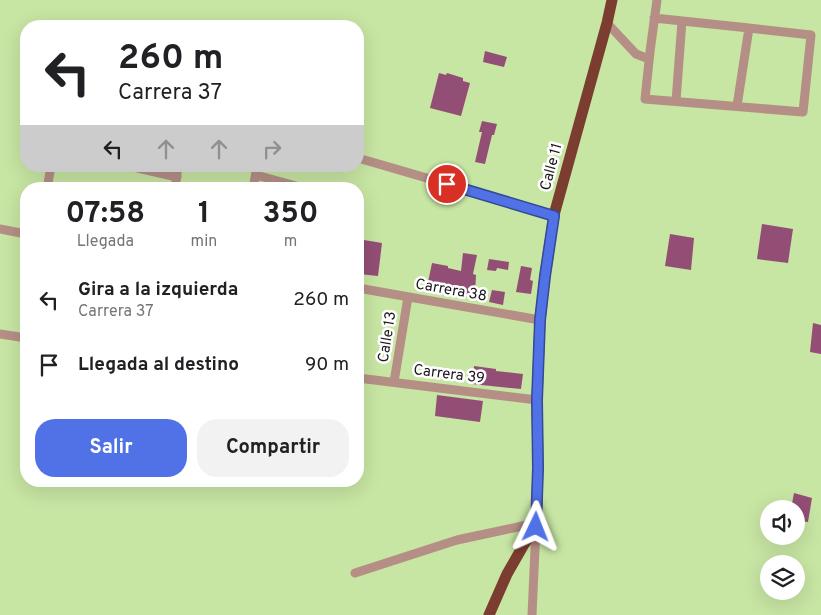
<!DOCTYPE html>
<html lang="es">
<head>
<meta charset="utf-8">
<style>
  body { margin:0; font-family:Overpass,sans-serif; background:#f2f2f2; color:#202124; height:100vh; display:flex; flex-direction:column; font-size:19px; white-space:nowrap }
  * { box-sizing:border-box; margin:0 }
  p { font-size:16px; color:#757577 }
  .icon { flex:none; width:28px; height:28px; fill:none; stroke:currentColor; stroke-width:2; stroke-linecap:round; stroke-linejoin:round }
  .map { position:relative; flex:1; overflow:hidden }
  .panel { position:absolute; left:20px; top:182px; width:344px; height:305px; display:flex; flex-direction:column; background:#fff; border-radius:20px; box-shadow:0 5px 20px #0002 }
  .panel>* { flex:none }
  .banner { position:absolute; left:20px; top:20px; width:344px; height:152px; border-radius:20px; box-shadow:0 5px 20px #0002; background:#fff; color:#202124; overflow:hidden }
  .controls { position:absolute; left:760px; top:500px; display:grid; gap:10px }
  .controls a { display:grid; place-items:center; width:45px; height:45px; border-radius:50%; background:#fff; box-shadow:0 5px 20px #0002; font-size:25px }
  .pin { position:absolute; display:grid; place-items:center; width:42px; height:42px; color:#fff; margin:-21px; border:2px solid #fff; border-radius:50%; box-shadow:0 1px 5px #0007 }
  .me { position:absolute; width:55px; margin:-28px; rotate:2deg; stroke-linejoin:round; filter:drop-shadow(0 0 4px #0008) }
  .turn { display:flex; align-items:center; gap:18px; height:105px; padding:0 15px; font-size:22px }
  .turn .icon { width:65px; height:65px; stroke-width:2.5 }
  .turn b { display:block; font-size:35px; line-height:42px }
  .lanes { display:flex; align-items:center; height:48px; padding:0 15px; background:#0003; justify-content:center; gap:25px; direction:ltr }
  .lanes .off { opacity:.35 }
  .eta { display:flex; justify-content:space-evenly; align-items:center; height:85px; text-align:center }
  .eta b { font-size:30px; font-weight:700; line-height:35px }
  .action { display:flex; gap:10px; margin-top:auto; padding:10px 15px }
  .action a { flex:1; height:58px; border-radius:20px; background:#5172e6; color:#fff; font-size:20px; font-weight:700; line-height:58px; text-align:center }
  .action a+a { background:#f2f2f2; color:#202124 }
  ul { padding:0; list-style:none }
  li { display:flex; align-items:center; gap:15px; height:65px; padding:0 15px }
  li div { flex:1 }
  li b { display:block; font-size:19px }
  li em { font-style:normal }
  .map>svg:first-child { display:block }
</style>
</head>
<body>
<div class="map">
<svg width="821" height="615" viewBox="0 0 821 615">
  <rect width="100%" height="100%" fill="#fbedfe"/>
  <!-- green -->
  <path fill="#c7e5a3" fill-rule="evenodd" d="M0,0H821V615H0ZM26,26H358V166H26ZM26,189H358V481H26ZM769,509H796V536H769ZM769,564H796V591H769Z"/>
  <!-- building -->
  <path fill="#934e76" d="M485,51L507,57L504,67L483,62Z
    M439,73L446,75L447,73L463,78V81L470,83L461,116L430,108Z
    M482,121L497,124L494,135H492L485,164L475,162L482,132H479Z
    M762,224L793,229L788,263L757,259Z
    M670,234L694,238L691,270L665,266Z
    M364,240L382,243L378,276L359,274Z
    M463,253L477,255L473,274L476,275L475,295L427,287L432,263L448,266V268L461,271Z
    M489,259L509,262L508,270L497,268L496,271L487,270Z
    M521,266L532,268L530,280L533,281L531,294L516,292Z
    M492,290L505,292L503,305L489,302Z
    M813,323L821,325V354L810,352Z
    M474,366L496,369V371L523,374L521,389L472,384Z
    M437,395L483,401L480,422L435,416Z
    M794,493L812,498L808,522L796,521V509H791Z"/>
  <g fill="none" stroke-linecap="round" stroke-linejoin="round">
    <!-- minor -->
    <path stroke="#b58f86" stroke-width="9" d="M654,18L749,28L811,35L803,112L645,99C648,66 652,33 657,0
      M607,23L636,54L649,59
      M676,101L682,21
      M737,106L749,28
      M358,158L554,215
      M129,166L177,177
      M256,175L307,189
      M47,189L51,166
      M175,189L178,166
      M253,189L257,166
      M0,229L26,234
      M358,288L540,320
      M0,334L26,338
      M358,378L537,400
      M394,382L408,297
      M355,573L457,540L536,523
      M532,615L536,527"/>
    <!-- major -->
    <path stroke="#7b3d2f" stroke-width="11" d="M489,615L507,574L523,546L536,527L538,468L537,400L540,320L545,276L554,215L607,23L612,0"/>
  </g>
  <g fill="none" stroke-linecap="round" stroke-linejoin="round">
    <defs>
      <path id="route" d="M447,184L554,216L545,276L540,320L537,400L538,468L536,527"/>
    </defs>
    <!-- route casing -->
    <use href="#route" stroke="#354a96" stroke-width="12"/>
    <!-- route -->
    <use href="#route" stroke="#5172e6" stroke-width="9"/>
  </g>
  <g text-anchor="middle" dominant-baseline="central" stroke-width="5" stroke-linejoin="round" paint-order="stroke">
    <!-- street labels -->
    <g font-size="15" fill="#1c161d" stroke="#fff">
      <text transform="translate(552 167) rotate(-75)">Calle 11</text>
      <text transform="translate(451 291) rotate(10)">Carrera 38</text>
      <text transform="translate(388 337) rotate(-81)">Calle 13</text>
      <text transform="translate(449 375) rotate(7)">Carrera 39</text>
    </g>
  </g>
</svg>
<div class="controls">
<a><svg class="icon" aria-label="sound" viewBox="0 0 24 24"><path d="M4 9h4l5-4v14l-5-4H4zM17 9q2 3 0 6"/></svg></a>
<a><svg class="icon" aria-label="layers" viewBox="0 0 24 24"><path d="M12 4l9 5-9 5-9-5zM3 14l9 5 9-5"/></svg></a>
</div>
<div class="pin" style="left:447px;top:184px;background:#d93025"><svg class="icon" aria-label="arrive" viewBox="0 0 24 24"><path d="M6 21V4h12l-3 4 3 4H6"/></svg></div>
<svg class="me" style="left:536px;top:527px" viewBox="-20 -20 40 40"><path d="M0-17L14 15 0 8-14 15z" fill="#5172e6" stroke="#fff" stroke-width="4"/></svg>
<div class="banner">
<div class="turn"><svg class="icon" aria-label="left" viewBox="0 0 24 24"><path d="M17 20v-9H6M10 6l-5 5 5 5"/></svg><div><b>260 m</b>Carrera 37</div></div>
<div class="lanes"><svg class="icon" aria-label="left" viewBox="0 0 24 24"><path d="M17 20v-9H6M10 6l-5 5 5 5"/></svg><svg class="icon off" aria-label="ahead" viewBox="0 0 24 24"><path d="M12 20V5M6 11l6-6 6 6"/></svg><svg class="icon off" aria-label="ahead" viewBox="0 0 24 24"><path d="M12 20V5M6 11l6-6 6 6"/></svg><svg class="icon off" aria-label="right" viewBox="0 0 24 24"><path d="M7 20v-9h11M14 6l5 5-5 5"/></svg></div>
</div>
<section class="panel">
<div class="eta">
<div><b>07:58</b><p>Llegada</p></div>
<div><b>1</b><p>min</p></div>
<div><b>350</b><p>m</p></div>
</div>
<ul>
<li><svg class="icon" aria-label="left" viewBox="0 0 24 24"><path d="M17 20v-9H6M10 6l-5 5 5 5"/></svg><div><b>Gira a la izquierda</b><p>Carrera 37</p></div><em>260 m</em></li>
<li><svg class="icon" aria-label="arrive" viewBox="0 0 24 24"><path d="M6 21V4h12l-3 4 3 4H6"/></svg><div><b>Llegada al destino</b></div><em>90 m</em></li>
</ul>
<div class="action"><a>Salir</a><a>Compartir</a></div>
</section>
</div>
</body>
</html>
